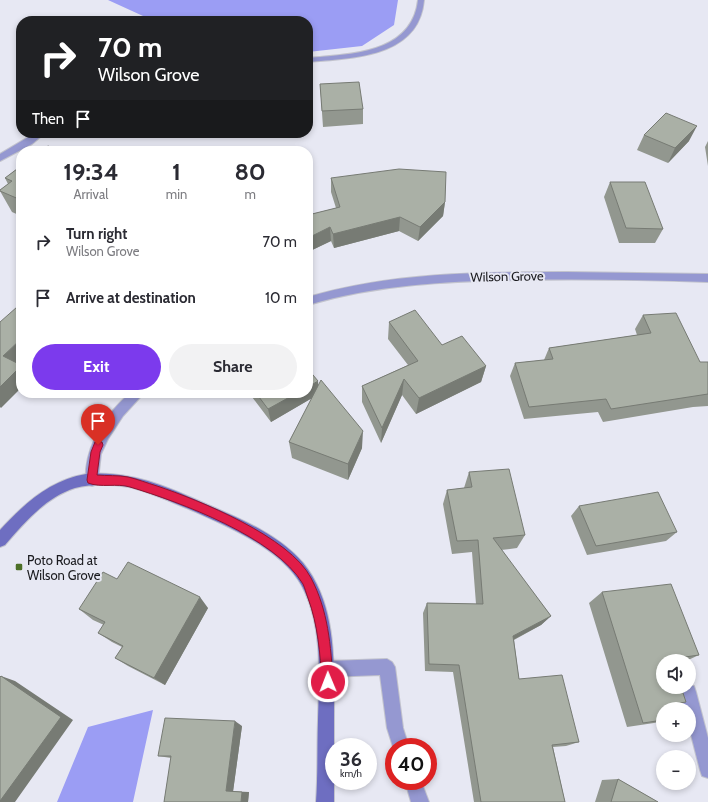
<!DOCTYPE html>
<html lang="en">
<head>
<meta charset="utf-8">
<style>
  body { margin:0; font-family:Cabin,sans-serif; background:#f2f2f3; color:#2b2b33; height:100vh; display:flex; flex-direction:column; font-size:15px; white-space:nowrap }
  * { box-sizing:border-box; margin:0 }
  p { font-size:13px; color:#7c7c81 }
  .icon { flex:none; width:22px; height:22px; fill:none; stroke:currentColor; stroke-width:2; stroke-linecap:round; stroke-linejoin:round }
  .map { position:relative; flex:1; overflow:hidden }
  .drawer { position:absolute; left:16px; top:146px; width:297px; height:252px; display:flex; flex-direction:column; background:#fff; border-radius:16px; box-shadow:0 2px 6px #0003 }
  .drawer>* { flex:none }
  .guide { position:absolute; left:16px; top:16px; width:297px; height:122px; border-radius:16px; box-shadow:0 2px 6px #0003; background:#202124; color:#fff; overflow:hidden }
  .fabs { position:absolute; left:656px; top:654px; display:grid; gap:8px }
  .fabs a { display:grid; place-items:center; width:40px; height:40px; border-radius:50%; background:#fff; box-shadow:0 2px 6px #0003; font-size:20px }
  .speed { position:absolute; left:325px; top:738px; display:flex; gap:8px; font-size:20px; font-weight:700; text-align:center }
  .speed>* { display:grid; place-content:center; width:52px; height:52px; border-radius:50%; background:#fff; box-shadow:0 2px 6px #0003; line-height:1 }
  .speed small { font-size:10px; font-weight:400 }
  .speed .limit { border:6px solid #d22; background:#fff; color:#111 }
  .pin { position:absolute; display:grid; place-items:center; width:34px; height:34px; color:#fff; margin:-41px -17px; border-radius:50% 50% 50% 0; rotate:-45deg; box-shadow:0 0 4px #0007 }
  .pin .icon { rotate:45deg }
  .me { position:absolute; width:44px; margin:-22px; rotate:359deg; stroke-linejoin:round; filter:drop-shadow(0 0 3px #0008) }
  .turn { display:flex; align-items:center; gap:14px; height:84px; padding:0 16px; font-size:18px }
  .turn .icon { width:52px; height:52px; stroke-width:2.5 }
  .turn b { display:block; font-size:28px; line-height:34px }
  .then { display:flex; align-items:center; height:38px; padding:0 16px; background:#0003; gap:8px; font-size:15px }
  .eta { display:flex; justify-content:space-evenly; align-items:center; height:68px; text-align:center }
  .eta b { font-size:24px; font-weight:800; line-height:28px }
  .button { display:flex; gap:8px; margin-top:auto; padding:8px 16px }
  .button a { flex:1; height:46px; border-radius:24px; background:#7c3aed; color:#fff; font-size:16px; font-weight:800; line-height:46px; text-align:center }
  .button a+a { background:#f2f2f3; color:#2b2b33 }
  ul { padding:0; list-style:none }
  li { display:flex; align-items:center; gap:12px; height:56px; padding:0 16px }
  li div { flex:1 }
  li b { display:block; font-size:15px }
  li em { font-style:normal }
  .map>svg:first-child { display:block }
</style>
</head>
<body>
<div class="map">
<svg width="708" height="802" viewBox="0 0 708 802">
  <rect width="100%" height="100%" fill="#e7e8f3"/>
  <!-- forest -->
  <path fill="#9b9df4" d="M108,0H398L394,25L362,46L308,52V21H154Z
    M153,710L133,802H57L88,727Z"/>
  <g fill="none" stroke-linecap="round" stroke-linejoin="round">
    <defs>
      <path id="street" d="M418,0H424C419,58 352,58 308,62V58C350,54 412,54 418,0Z
        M35,133H45L32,144L0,161V154Z
        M567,272L708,274V282C646,280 585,279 523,280C450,281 379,284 308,305V297C393,272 480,272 567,272Z
        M130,393H144L123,416L108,439L101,454L98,480L97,484L92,486L87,484C85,479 86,475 86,469C89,440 108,412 130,393Z
        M387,659L392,662L395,667L403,728L409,747H394V750L387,728L380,675L328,677L323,674L320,669L323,664L328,661Z
        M689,685L694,686L696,692L708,738V778L702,776L700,770L689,727V709H684L680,692L682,687H689Z
        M405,781H421L429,802H411Z"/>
      <path id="secondary" d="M86,474C130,470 168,487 208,505C241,519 279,535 303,563C338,606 334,668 334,720C334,748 334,775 334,802H316C318,775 317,747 318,720C319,678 323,631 305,592C287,550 227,526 189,509C169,501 150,492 129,487C112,484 91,484 75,488C46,497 24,523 5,545L0,547V530C24,504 50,480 86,474Z"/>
    </defs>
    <!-- street casing -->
    <use href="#street" stroke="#c2c3cd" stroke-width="2"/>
    <!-- secondary casing -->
    <use href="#secondary" stroke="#c2c3cd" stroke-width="2"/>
    <!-- street -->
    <use href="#street" fill="#9598d1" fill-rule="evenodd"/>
    <!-- secondary -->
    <use href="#secondary" fill="#6e6ec1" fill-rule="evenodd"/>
  </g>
  <!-- wall -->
  <path fill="#92978f" d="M320,84L363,109V124L323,127Z
    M644,135L689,141L668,163L637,150Z
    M708,141V166L705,147Z
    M21,166V216L12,212L0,191V190L8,184L5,178Z
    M331,178L445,202L443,216L418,241L399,231L334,248L331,241L308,252V215L336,208L331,192Z
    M610,182L663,229L655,243H619L604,197Z
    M643,315L700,362H708V406L693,407L603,422L598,412L524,419L510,376L515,363L544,360L549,348L637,335L635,329Z
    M389,322L442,345L486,366L481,382L416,414L402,395L381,443L362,402V386L408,365L388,339Z
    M318,386L362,448L348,480L292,458L289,442L312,398L271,422L249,393H308Z
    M469,472L525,535L517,548L501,550L551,616L541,625L514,640L519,679L579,742L566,746L553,747L565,802H474L453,672L425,671L423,613L427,603L476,604L472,552L452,554L443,504L447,490L464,488Z
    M579,506L677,532L666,541L587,555L571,516Z
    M117,579L208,608L165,685L128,666L115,658L122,647L112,642L98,633L104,625L93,620L79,609Z
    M602,592L699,655L686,661H663L686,702L663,709V721L654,723L627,727L589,603Z
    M242,726L233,791L249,792L248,802H164L171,758L158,756Z
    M618,779L658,802H595L602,780Z"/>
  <!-- shaded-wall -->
  <path fill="#777b74" d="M697,126L689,141L668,163L675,148Z
    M445,202L443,216L418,241L420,227Z
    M400,217L399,231L334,248L333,234Z
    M330,227L331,241L308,252V238Z
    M21,339V361L13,369L3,356Z
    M21,366V388L1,408L0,407V387Z
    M486,366L481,382L416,414L419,398Z
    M404,379L402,395L381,443L382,428Z
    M318,381L319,394L271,422L268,409L297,393H308V387Z
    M363,431L362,448L348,480V464Z
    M200,597L208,608L165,685L154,678Z
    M551,616L541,625L505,644L513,636Z
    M1,676L15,681L73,720L15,802H0Z
    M235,721L242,726L233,792L226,791Z
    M242,792H249L248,802H241Z"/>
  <!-- building -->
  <path fill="#aab0a6" stroke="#777b74" d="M359,82L363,109L322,111L320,84Z
    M666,113L697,126L675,148L644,135Z
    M48,146L60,151H41Z
    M21,166V200L0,191V190L12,181L5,178Z
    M399,169L446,172L445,202L420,227L400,217L333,234L330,227L308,238V215L340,207L331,178Z
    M610,182H645L663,229L626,228Z
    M17,307L21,310V339L3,356L21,365V366L0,387V322Z
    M415,310L442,345L462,336L486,366L419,398L404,379L382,428L362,386L418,361L389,322Z
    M676,313L700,362H708V394L611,409L606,399L529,407L515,363L553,359L549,348L651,333L643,315Z
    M308,369L318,381L308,387Z
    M321,380L363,431L348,464L289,442Z
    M256,393H297L268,409Z
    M509,469L525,535L493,538L551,616L513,636L519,679L562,675L579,742L552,745L565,802H481L459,665L429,664L427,603L483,604L478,540L457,541L447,490L472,487L469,472Z
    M658,492L677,532L596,546L579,506Z
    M128,562L200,597L154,678L115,658L123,646L98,633L105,622L79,609L103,572L117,579Z
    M671,584L699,655L671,659V661H663V687H681L686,702L668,705L669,709H663V720L643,723L602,592Z
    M1,676L61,717L0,801V677Z
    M165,718L235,721L226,791L242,792L241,802H164L171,756H158Z
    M618,779L658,802H611Z"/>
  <!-- route -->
  <path fill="#e11d48" stroke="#92132f" d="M98,441L102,442L103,445L100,452L97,475C107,476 118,475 128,477C137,479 147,483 157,486C199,500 290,537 311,578C328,610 331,646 333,682L332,686L328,687L323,686L322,682C320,653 318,625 308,598C306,593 305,588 303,584C275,537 180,502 130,487C117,483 101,488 88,483L87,480L91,452L95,442Z"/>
  <!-- markers -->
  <rect fill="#4c6f27" stroke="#e7e8f3" stroke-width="1.5" x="15" y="563" width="8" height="8" rx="2"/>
  <g text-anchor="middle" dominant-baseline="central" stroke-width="4" stroke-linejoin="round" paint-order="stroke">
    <!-- street labels -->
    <g font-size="13" fill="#1b1b1f" stroke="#e7e8f3">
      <text transform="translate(507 276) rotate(-1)">Wilson Grove</text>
    </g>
    <!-- poi labels -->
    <g font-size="13" fill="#1b1b1f" stroke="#e7e8f3" text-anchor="start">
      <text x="27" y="560">Poto Road at<tspan x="27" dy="15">Wilson Grove</tspan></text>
    </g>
  </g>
</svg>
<div class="fabs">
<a><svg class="icon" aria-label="sound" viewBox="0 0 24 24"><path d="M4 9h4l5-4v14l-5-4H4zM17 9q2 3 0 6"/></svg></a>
<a>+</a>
<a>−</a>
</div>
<div class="speed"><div>36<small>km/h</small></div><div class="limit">40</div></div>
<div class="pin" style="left:98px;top:445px;background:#d93025"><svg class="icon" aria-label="arrive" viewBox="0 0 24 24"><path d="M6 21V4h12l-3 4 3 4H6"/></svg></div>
<svg class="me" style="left:328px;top:682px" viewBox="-20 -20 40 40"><circle r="17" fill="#e11d48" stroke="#fff" stroke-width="3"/><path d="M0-11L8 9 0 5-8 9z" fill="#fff"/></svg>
<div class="guide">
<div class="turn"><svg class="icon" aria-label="right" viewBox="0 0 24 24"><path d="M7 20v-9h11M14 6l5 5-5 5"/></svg><div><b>70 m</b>Wilson Grove</div></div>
<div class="then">Then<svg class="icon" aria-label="arrive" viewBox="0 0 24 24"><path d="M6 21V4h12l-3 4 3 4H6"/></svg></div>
</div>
<section class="drawer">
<div class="eta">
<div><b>19:34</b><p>Arrival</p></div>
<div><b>1</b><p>min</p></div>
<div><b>80</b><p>m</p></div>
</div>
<ul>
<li><svg class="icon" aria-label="right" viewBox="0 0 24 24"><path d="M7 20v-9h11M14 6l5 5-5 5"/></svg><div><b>Turn right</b><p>Wilson Grove</p></div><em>70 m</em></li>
<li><svg class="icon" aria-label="arrive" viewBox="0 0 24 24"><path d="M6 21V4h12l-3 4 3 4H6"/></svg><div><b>Arrive at destination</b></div><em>10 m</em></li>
</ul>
<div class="button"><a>Exit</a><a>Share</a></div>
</section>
</div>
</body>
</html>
